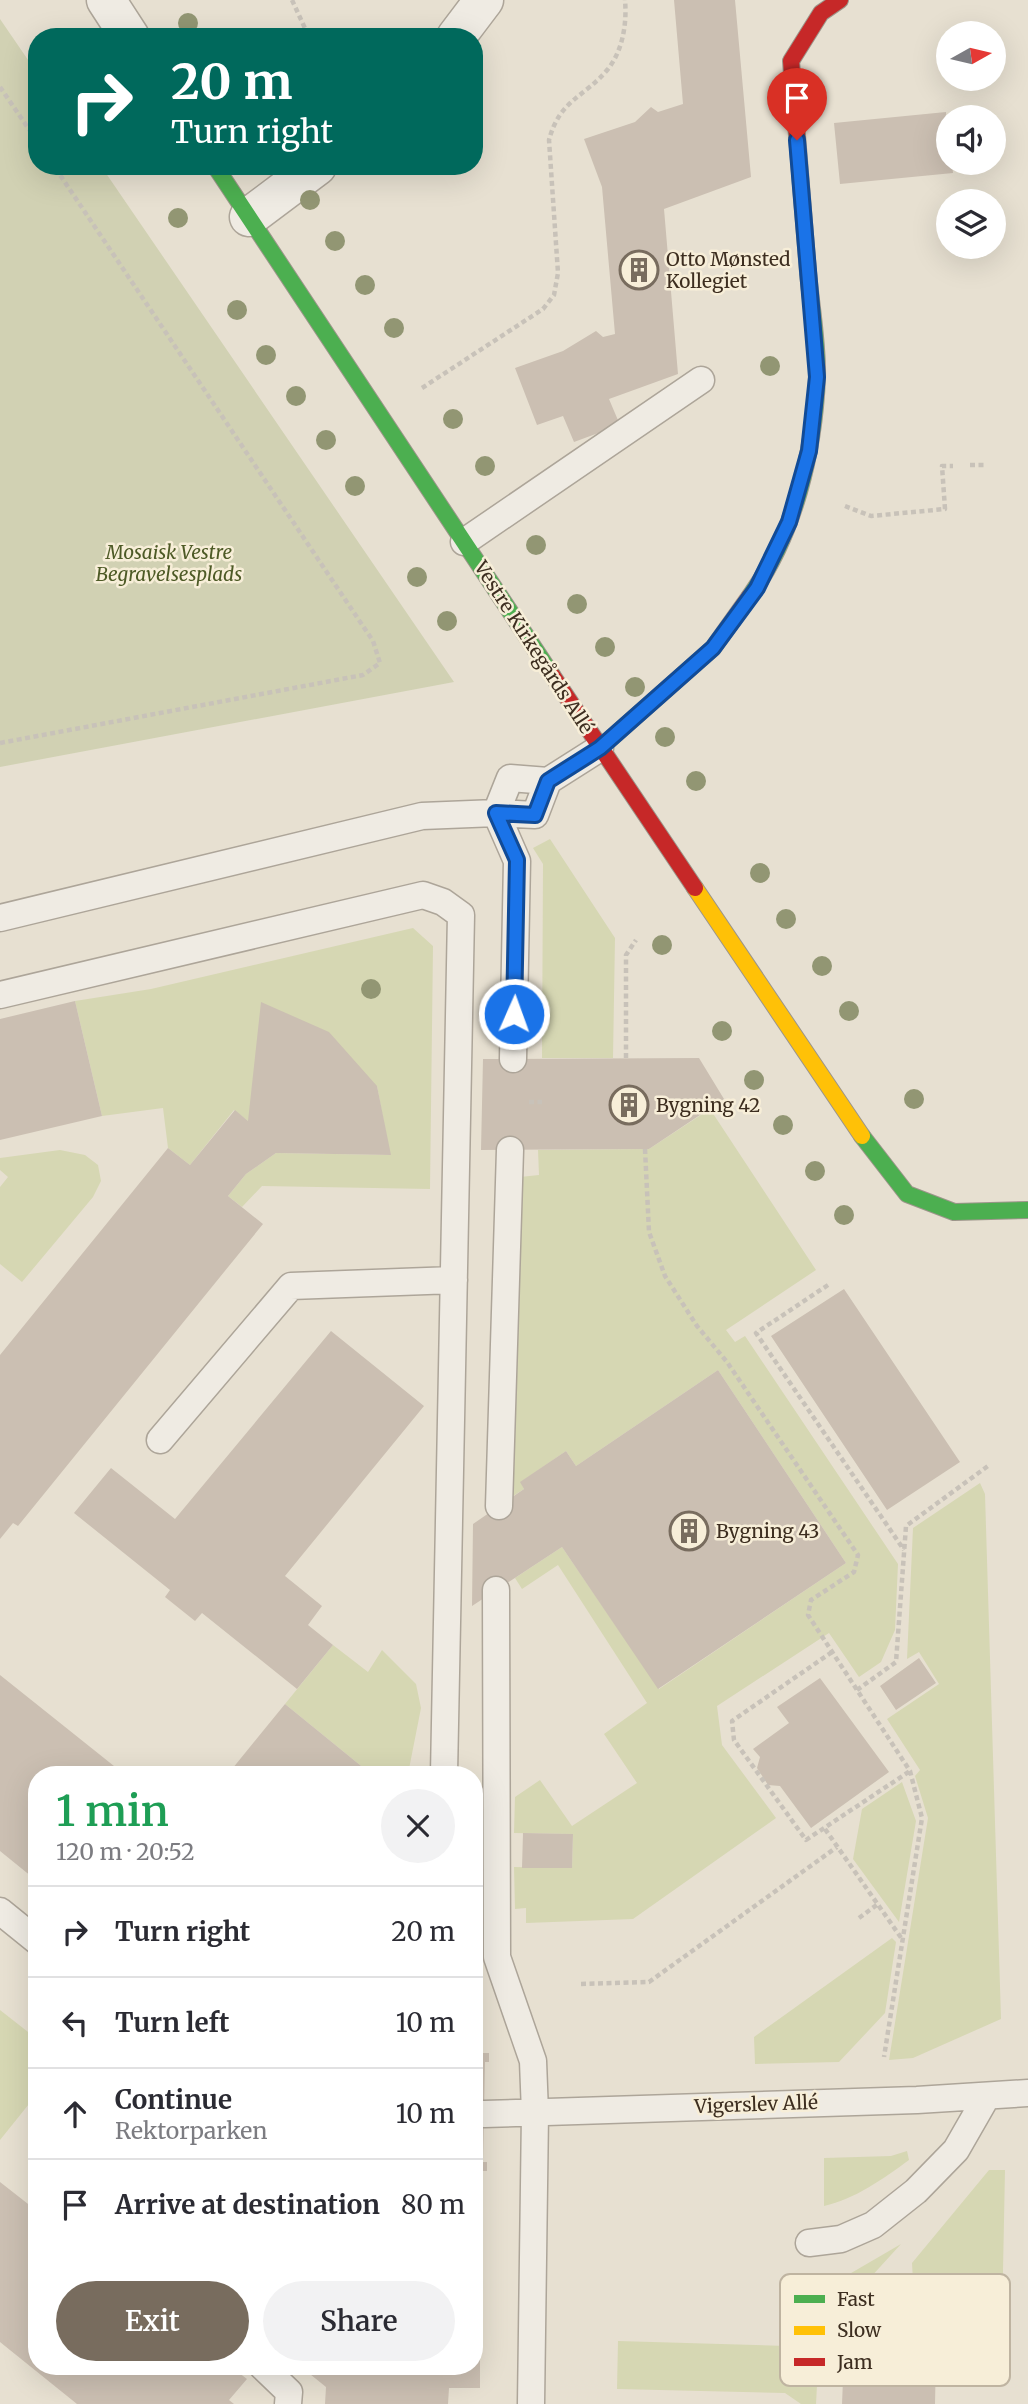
<!DOCTYPE html>
<html lang="en">
<head>
<meta charset="utf-8">
<style>
  body { margin:0; font-family:Merriweather,serif; background:#f2f2f3; color:#2b2b33; height:100vh; display:flex; flex-direction:column; font-size:26px; white-space:nowrap }
  * { box-sizing:border-box; margin:0 }
  p { font-size:23px; color:#7c7c81 }
  .icon { flex:none; width:38px; height:38px; fill:none; stroke:currentColor; stroke-width:2; stroke-linecap:round; stroke-linejoin:round }
  .map { position:relative; flex:1; overflow:hidden }
  .drawer { position:absolute; left:28px; top:1766px; width:455px; height:609px; display:flex; flex-direction:column; background:#fff; border-radius:28px; box-shadow:0 7px 28px #0002 }
  .drawer>* { flex:none }
  .hud { position:absolute; left:28px; top:28px; width:455px; height:147px; border-radius:28px; box-shadow:0 7px 28px #0002; background:#00695c; color:#fff; overflow:hidden }
  .needle { width:46px; rotate:82deg }
  .buttons { position:absolute; left:936px; top:21px; display:grid; gap:14px }
  .buttons a { display:grid; place-items:center; width:70px; height:70px; border-radius:50%; background:#fff; box-shadow:0 7px 28px #0002; font-size:35px }
  .pin { position:absolute; display:grid; place-items:center; width:60px; height:60px; color:#fff; margin:-72px -30px; border-radius:50% 50% 50% 0; rotate:-45deg; box-shadow:0 0 7px #0007 }
  .pin .icon { rotate:45deg }
  .me { position:absolute; width:77px; margin:-38px; rotate:2deg; stroke-linejoin:round; filter:drop-shadow(0 0 5px #0008) }
  .turn { display:flex; align-items:center; gap:24px; height:147px; padding:0 28px; font-size:32px }
  .turn .icon { width:91px; height:91px; stroke-width:2.5 }
  .turn b { display:block; font-size:49px; line-height:60px }
  .round { display:grid; place-items:center; flex:none; width:74px; height:74px; border-radius:37px; background:#f2f2f3 }
  .head { display:flex; align-items:center; justify-content:space-between; height:119px; padding:0 28px }
  h1 { font-size:42px; font-weight:600; line-height:52px; color:#1e9e55 }
  .primary-button { display:flex; gap:14px; margin-top:auto; padding:14px 28px }
  .primary-button a { flex:1; height:80px; border-radius:42px; background:#786c5e; color:#fff; font-size:28px; font-weight:600; line-height:80px; text-align:center }
  .primary-button a+a { background:#f2f2f3; color:#2b2b33 }
  ul { padding:0; list-style:none }
  li { display:flex; align-items:center; gap:21px; height:91px; padding:0 28px; border-top:2px solid #e1e1e2 }
  li div { flex:1 }
  li b { display:block; font-size:26px }
  li em { font-style:normal }
  .map>svg:first-child { display:block }
</style>
</head>
<body>
<div class="map">
<svg width="1028" height="2404" viewBox="0 0 1028 2404">
  <rect width="100%" height="100%" fill="#e7e0d1"/>
  <!-- green -->
  <path fill="#d6d7b3" d="M550,839L615,938L613,1058H542L543,864L533,848Z
    M413,928L433,946L430,1189L262,1186L242,1207L228,1196L246,1174L276,1153L390,1155L377,1086L248,1121L234,1110L190,1165L168,1148L163,1108L102,1116L75,1001L151,989Z
    M710,1109L816,1270L726,1330L735,1342L745,1336L898,1564L895,1630L881,1662L859,1677L829,1633L717,1706L722,1745L776,1818L633,1919L526,1923V1908L515,1909L514,1867L572,1868L573,1834L514,1833L515,1797L540,1780L572,1826L637,1783L604,1734L647,1703L558,1565L522,1589L515,1578L562,1547L659,1689L846,1563L718,1370L576,1466L566,1451L521,1482L524,1489L510,1498L520,1177L539,1175L538,1150L649,1149Z
    M60,1150L85,1155L98,1165L101,1181L93,1197L22,1282L0,1264V1187L8,1177L0,1170V1158Z
    M980,1483L985,1494L1001,2019L913,2058L889,2060L928,1818L915,1776L920,1770L887,1719L939,1684L919,1652L907,1659L913,1528Z
    M333,1645L368,1672L382,1650L416,1684L421,1708L408,1774H371L285,1704Z
    M902,1782L916,1821L899,1922L853,1859L862,1809Z
    M892,1938L896,1942L885,2013L839,2062L755,2064L754,2037Z
    M0,2010L37,2039V2094L0,2140Z
    M907,2151L909,2160C883,2179 855,2199 824,2206V2158L891,2156Z
    M989,2170H1005L1002,2322L915,2318L912,2263Z
    M901,2244L828,2324L821,2325L822,2283L846,2276Z
    M618,2341L819,2347L816,2404H801L785,2393L617,2389Z"/>
  <!-- cemetery -->
  <path fill="#d1d1b3" d="M0,19L37,73V166H101L454,682L0,767Z"/>
  <!-- building -->
  <path fill="#cbbfb2" d="M674,0H735L751,177L664,209L678,374L609,399L620,425L574,442L563,416L537,425L515,368L563,351L596,331L603,337L615,334L602,187L584,139L635,122L651,107L658,112L683,104Z
    M946,112L948,163H952L953,173L840,184L834,123Z
    M75,1001L102,1116L0,1140V1019Z
    M261,1002L329,1032L377,1086L391,1155L276,1153L246,1174L228,1196L263,1224L18,1526L13,1523L0,1539V1355L168,1148L190,1165L235,1110L248,1121Z
    M699,1058L724,1099L649,1149L481,1150L483,1059Z
    M844,1289L960,1462L887,1510L771,1336Z
    M331,1331L424,1406L285,1576L322,1606L308,1625L333,1645L297,1689L202,1613L195,1621L165,1597L170,1590L74,1513L111,1468L175,1519Z
    M718,1370L846,1563L658,1689L562,1547L472,1606L473,1524L524,1489L520,1482L566,1451L576,1466Z
    M919,1658L936,1683L896,1710L880,1686Z
    M0,1675L124,1774H37V1881L0,1851Z
    M820,1678L889,1772L811,1828L780,1786L768,1785L757,1768L760,1757L753,1749L789,1723L777,1707Z
    M285,1704L371,1774H228Z
    M523,1833L573,1834L572,1868H522Z
    M481,2053H489V2062H485L483,2162H487V2171H479L480,2166H474V2058H481Z
    M0,2182L37,2211V2366H230L247,2379L229,2400L234,2404H77L0,2342Z
    M474,2326L480,2331V2388H449L448,2404H325L326,2387L300,2366H474Z
    M844,2356H936L935,2404H842Z"/>
  <g fill="none" stroke-linecap="round" stroke-linejoin="round">
    <defs>
      <path id="lane" d="M464,542L701,380
        M548,781L535,815L496,813L510,778L548,781L600,748
        M0,918L422,816L496,813L517,861L513,1059
        M0,995L423,895L443,902L461,915L444,1774
        M160,1440L291,1286L454,1280
        M499,1506L510,1150
        M496,1590L497,1957L533,2061L535,2113L531,2404
        M0,1911L37,1941
        M484,2114L917,2100L1028,2093
        M809,2243L841,2239L873,2225L916,2191L956,2150L987,2096
        M262,2366L289,2392L288,2404"/>
      <path id="street" d="M106,0L130,37
        M456,37L484,0
        M249,217L317,166"/>
      <path id="fast" d="M215,166L552,675
        M750,596C794,535 814,453 817,378C818,344 811,306 808,272
        M862,1136L907,1194L954,1212L1028,1210"/>
      <path id="slow" d="M695,888L862,1136"/>
      <path id="jam" d="M808,272L791,61L821,13L840,0
        M552,675L695,888
        M600,748L713,648L750,596"/>
    </defs>
    <!-- lane casing -->
    <use href="#lane" stroke="#ada599" stroke-width="29"/>
    <!-- street casing -->
    <use href="#street" stroke="#ada599" stroke-width="41"/>
    <!-- fast casing -->
    <use href="#fast" stroke="#9c958a" stroke-width="18"/>
    <!-- slow casing -->
    <use href="#slow" stroke="#9c958a" stroke-width="18"/>
    <!-- jam casing -->
    <use href="#jam" stroke="#9c958a" stroke-width="18"/>
    <!-- path -->
    <path stroke="#c8c2b9" stroke-width="4.5" stroke-dasharray="5 3.5" stroke-linecap="butt" d="M292,0L309,37
      M0,87L37,141
      M422,388L543,309L554,295L558,273L549,140C560,99 584,98 608,69C623,50 627,23 625,0
      M970,465H987
      M845,506L871,516L945,509L942,466H953
      M0,743L363,675L380,663L373,641L54,166
      M626,1058V955L636,940
      M529,1102H542
      M645,1149L649,1232L665,1276L697,1326L727,1362L858,1555L854,1572L811,1600L808,1615L910,1771L922,1818L884,2057
      M828,1285L756,1333L904,1550
      M832,1652L732,1721L734,1740L806,1840L910,1771
      M857,1690L896,1662L906,1526L988,1466
      M825,1829L902,1939
      M859,1918L878,1904
      M581,1984L649,1982L837,1847"/>
    <!-- lane -->
    <use href="#lane" stroke="#efebe3" stroke-width="26"/>
    <!-- street -->
    <use href="#street" stroke="#efebe3" stroke-width="38"/>
    <!-- fast -->
    <use href="#fast" stroke="#4caf50" stroke-width="16"/>
    <!-- slow -->
    <use href="#slow" stroke="#ffc107" stroke-width="16"/>
    <!-- jam -->
    <use href="#jam" stroke="#c62828" stroke-width="16"/>
  </g>
  <!-- trees -->
  <g fill="#929673">
    <circle cx="188" cy="23" r="10"/>
    <circle cx="310" cy="200" r="10"/>
    <circle cx="178" cy="218" r="10"/>
    <circle cx="335" cy="241" r="10"/>
    <circle cx="365" cy="285" r="10"/>
    <circle cx="237" cy="310" r="10"/>
    <circle cx="394" cy="328" r="10"/>
    <circle cx="266" cy="355" r="10"/>
    <circle cx="770" cy="366" r="10"/>
    <circle cx="296" cy="396" r="10"/>
    <circle cx="453" cy="419" r="10"/>
    <circle cx="326" cy="440" r="10"/>
    <circle cx="485" cy="466" r="10"/>
    <circle cx="355" cy="486" r="10"/>
    <circle cx="536" cy="545" r="10"/>
    <circle cx="417" cy="577" r="10"/>
    <circle cx="577" cy="604" r="10"/>
    <circle cx="447" cy="621" r="10"/>
    <circle cx="605" cy="647" r="10"/>
    <circle cx="635" cy="687" r="10"/>
    <circle cx="665" cy="737" r="10"/>
    <circle cx="696" cy="781" r="10"/>
    <circle cx="760" cy="873" r="10"/>
    <circle cx="786" cy="919" r="10"/>
    <circle cx="662" cy="945" r="10"/>
    <circle cx="822" cy="966" r="10"/>
    <circle cx="371" cy="989" r="10"/>
    <circle cx="849" cy="1011" r="10"/>
    <circle cx="722" cy="1031" r="10"/>
    <circle cx="754" cy="1080" r="10"/>
    <circle cx="914" cy="1099" r="10"/>
    <circle cx="783" cy="1125" r="10"/>
    <circle cx="815" cy="1171" r="10"/>
    <circle cx="844" cy="1215" r="10"/>
  </g>
  <g fill="none" stroke-linecap="round" stroke-linejoin="round">
    <defs>
      <path id="route" d="M514,1014L517,860L496,813L535,815L548,781L600,748L713,648L757,588L789,522L809,451L817,377L797,140"/>
    </defs>
    <!-- route casing -->
    <use href="#route" stroke="#114b97" stroke-width="18"/>
    <!-- route -->
    <use href="#route" stroke="#1a73e8" stroke-width="12"/>
  </g>
  <!-- icons -->
  <defs>
    <symbol id="building-ring" viewBox="-11 -11 22 22"><circle r="9.5" fill="#f7eed8" stroke="#786c5e" stroke-width="1.5"/><path d="M-4-6H4V6H1V3H-1V6H-4ZM-2.5-4.3h1.7v1.8h-1.7ZM.8-4.3h1.7v1.8H.8ZM-2.5-1h1.7V.8h-1.7ZM.8-1h1.7V.8H.8Z" fill="#786c5e"/></symbol>
  </defs>
  <g fill-rule="evenodd">
    <use href="#building-ring" x="617" y="248" width="44" height="44"/>
    <use href="#building-ring" x="607" y="1083" width="44" height="44"/>
    <use href="#building-ring" x="667" y="1509" width="44" height="44"/>
  </g>
  <g text-anchor="middle" dominant-baseline="central" stroke-width="5" stroke-linejoin="round" paint-order="stroke">
    <!-- poi labels -->
    <g font-size="19" fill="#3d2e20" stroke="#f7eed8" text-anchor="start">
      <text x="666" y="259">Otto Mønsted<tspan x="666" dy="22">Kollegiet</tspan></text>
      <text x="656" y="1105">Bygning 42</text>
      <text x="716" y="1531">Bygning 43</text>
    </g>
    <!-- park labels -->
    <g font-size="19" font-style="italic" fill="#4d5a26" stroke="#f7eed8">
      <text x="169" y="552">Mosaisk Vestre<tspan x="169" dy="22">Begravelsesplads</tspan></text>
    </g>
    <!-- street labels -->
    <g font-size="19" fill="#3d2e20" stroke="#f7eed8">
      <text transform="translate(534 647) rotate(57)">Vestre Kirkegårds Allé</text>
      <text transform="translate(756 2104) rotate(-2)">Vigerslev Allé</text>
    </g>
  </g>
  <!-- legend -->
  <rect x="780" y="2274" width="230" height="112" rx="10" fill="#f7eed8" stroke="#bfb4a1" stroke-width="2"/>
  <rect x="794" y="2295" width="31" height="8" fill="#4caf50"/>
  <rect x="794" y="2326" width="31" height="9" fill="#ffc107"/>
  <rect x="794" y="2358" width="31" height="8" fill="#c62828"/>
  <g font-size="19" fill="#3d2e20">
    <text x="837" y="2306">Fast</text>
    <text x="837" y="2337">Slow</text>
    <text x="837" y="2369">Jam</text>
  </g>
</svg>
<div class="buttons">
<a><svg class="needle" viewBox="-14 -14 28 28"><path d="M0-13l5 13h-10z" fill="#e53935"/><path d="M0 13l5-13h-10z" fill="#7c7c81"/></svg></a>
<a><svg class="icon" aria-label="sound" viewBox="0 0 24 24"><path d="M4 9h4l5-4v14l-5-4H4zM17 9q2 3 0 6"/></svg></a>
<a><svg class="icon" aria-label="layers" viewBox="0 0 24 24"><path d="M12 4l9 5-9 5-9-5zM3 14l9 5 9-5"/></svg></a>
</div>
<div class="pin" style="left:797px;top:140px;background:#d93025"><svg class="icon" aria-label="arrive" viewBox="0 0 24 24"><path d="M6 21V4h12l-3 4 3 4H6"/></svg></div>
<svg class="me" style="left:514px;top:1014px" viewBox="-20 -20 40 40"><circle r="17" fill="#1a73e8" stroke="#fff" stroke-width="3"/><path d="M0-11L8 9 0 5-8 9z" fill="#fff"/></svg>
<div class="hud">
<div class="turn"><svg class="icon" aria-label="right" viewBox="0 0 24 24"><path d="M7 20v-9h11M14 6l5 5-5 5"/></svg><div><b>20 m</b>Turn right</div></div>
</div>
<section class="drawer">
<div class="head"><div><h1>1 min</h1><p>120 m · 20:52</p></div><a class="round"><svg class="icon" aria-label="close" viewBox="0 0 24 24"><path d="M6 6l12 12M18 6L6 18"/></svg></a></div>
<ul>
<li><svg class="icon" aria-label="right" viewBox="0 0 24 24"><path d="M7 20v-9h11M14 6l5 5-5 5"/></svg><div><b>Turn right</b></div><em>20 m</em></li>
<li><svg class="icon" aria-label="left" viewBox="0 0 24 24"><path d="M17 20v-9H6M10 6l-5 5 5 5"/></svg><div><b>Turn left</b></div><em>10 m</em></li>
<li><svg class="icon" aria-label="ahead" viewBox="0 0 24 24"><path d="M12 20V5M6 11l6-6 6 6"/></svg><div><b>Continue</b><p>Rektorparken</p></div><em>10 m</em></li>
<li><svg class="icon" aria-label="arrive" viewBox="0 0 24 24"><path d="M6 21V4h12l-3 4 3 4H6"/></svg><div><b>Arrive at destination</b></div><em>80 m</em></li>
</ul>
<div class="primary-button"><a>Exit</a><a>Share</a></div>
</section>
</div>
</body>
</html>
